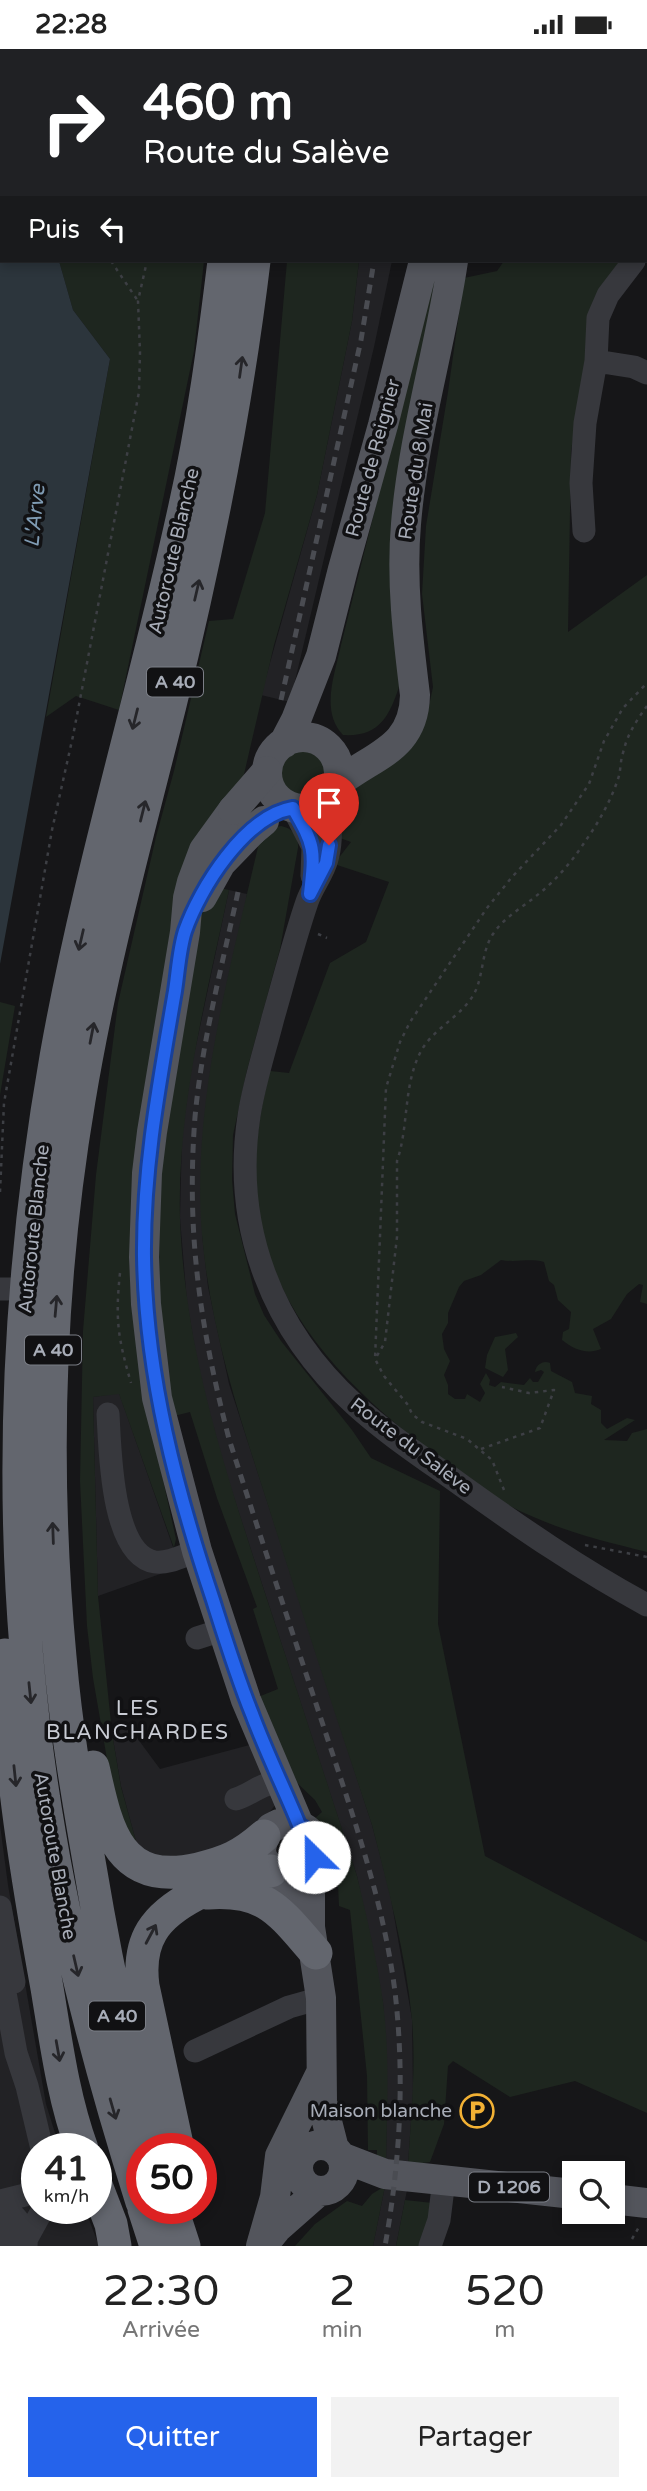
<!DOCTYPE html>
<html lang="fr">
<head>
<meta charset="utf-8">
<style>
  body { margin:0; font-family:"Varela Round",sans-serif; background:#f2f2f2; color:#222; height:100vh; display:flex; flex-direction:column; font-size:26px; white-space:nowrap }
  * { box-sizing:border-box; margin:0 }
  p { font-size:23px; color:#767676 }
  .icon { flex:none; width:38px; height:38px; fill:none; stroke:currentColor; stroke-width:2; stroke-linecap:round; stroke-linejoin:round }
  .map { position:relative; height:2197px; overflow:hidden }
  .side { display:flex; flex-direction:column; background:#fff; flex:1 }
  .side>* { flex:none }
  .top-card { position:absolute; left:0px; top:0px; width:648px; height:214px; box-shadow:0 4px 10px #0003; background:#202124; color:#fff; overflow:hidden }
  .fabs { position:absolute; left:562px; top:2112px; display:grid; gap:14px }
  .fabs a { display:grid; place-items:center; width:63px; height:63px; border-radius:0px; background:#fff; box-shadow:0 4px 10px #0003; font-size:35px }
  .speed { position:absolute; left:21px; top:2084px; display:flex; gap:14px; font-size:35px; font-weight:700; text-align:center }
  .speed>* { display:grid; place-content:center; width:91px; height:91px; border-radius:50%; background:#fff; box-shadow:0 4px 10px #0003; line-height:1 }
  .speed small { font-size:18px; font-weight:400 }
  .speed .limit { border:10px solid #d22; background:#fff; color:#111 }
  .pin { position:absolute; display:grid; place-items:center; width:60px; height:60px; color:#fff; margin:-72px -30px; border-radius:50% 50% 50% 0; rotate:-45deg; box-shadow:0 0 7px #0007 }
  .pin .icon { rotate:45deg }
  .me { position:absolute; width:77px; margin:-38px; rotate:337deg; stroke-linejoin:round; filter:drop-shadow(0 0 5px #0008) }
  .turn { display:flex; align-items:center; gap:24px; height:147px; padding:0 28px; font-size:32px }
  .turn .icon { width:91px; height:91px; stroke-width:2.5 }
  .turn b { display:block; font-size:49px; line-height:60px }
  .then { display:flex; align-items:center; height:66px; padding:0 28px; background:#0003; gap:14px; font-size:26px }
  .eta { display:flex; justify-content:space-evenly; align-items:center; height:119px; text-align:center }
  .eta b { font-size:42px; font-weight:600; line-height:49px }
  .action { display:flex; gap:14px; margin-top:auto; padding:14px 28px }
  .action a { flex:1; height:80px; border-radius:0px; background:#2563eb; color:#fff; font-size:28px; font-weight:600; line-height:80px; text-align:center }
  .action a+a { background:#f2f2f2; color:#222 }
  .status { display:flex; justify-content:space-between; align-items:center; height:49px; padding:0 35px; background:#fff; direction:ltr }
  .status svg { height:19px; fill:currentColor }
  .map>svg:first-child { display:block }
</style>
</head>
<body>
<div class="status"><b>22:28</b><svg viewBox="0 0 49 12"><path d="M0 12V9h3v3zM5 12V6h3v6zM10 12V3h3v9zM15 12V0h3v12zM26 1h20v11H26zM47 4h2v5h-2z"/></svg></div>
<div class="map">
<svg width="647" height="2197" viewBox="0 0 647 2197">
  <rect width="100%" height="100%" fill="#161618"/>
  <!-- built -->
  <path fill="#222225" d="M359,212H392L374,298L290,653L261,646L317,446L352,272Z
    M229,841L247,845L202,1117V1185L208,1238L229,1335L372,1776L390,1844L412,1970L413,2043L408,2116L386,2114L387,2030L383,1954L357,1827L225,1421L201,1335L187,1253L180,1169L182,1086L191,1020Z
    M119,1344L180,1518L98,1547L93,1348Z
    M129,1678L160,1720L272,1690L295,1732L250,1787L197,1805L161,1811L137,1796L121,1737L112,1684Z
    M0,1776L8,1836L46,2055L60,2100H37V2160H85L99,2197H0Z
    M385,2137L407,2141L396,2197H373Z"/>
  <!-- green -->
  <path fill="#1e261f" d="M0,0H188L2,2V36Z
    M59,212H204L194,302L119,661L76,647L46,668L110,310L73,261Z
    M287,212H359L352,272L317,446L274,596L242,734L181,830L229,841C206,950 177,1058 180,1170C185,1300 223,1413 262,1535C294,1632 326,1730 357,1827C367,1869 377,1911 383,1953C390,2006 387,2061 386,2114L377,2112V2101H368L367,2027L350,1861L339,1857L337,1814L326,1812L314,1770L322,1763L315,1751L295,1732L258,1648L278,1640L253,1560L257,1558L217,1449L190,1363L174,1367L129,1207L132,1262L143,1340L176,1490L174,1499L119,1345L93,1348L98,1547L112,1684L121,1738L137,1796L134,1801L112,1739L93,1629L87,1577L80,1432L83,1282L96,1126L118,954L156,788L174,722L209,572L233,570L265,464Z
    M504,212H627L586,312L571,402L568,583L647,526V1255L640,1253L643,1236L639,1235L627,1245L611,1270L593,1280L601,1300C587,1306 573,1300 562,1291L563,1283L569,1280L571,1263L558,1251L554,1236L549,1232L544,1213C528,1209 517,1214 501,1211L481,1226L464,1232L459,1238L448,1264V1274L442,1285L444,1300L450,1312L444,1326L448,1336V1345L455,1350H465L467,1345L480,1353L485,1344L480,1335L486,1324L490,1331L489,1336L495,1338L501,1333L524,1336L530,1329L533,1333H538L544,1323L541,1321L535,1323C536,1316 543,1311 550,1314L551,1322L572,1333L575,1344L592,1347L591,1355L601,1361V1374L607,1380L627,1369L635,1371L604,1391L627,1392L632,1384L647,1380V1503C598,1491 551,1479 506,1455C486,1445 468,1429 450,1416C357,1350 265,1264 256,1143C253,1102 260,1063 270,1022L289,1024L330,914L366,893L389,833L334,815L351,793L340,789V761L353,737L427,666L433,638L422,545L426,477L448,343L464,229L497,222Z
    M435,221L441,223L399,638C389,668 379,688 343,686C320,662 335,625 341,596Z
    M280 724a23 23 0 1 1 46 0a23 23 0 1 1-46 0Z
    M281,777C292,779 299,787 298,799L280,900L247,1021L233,1086L232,1131L235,1165L255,1245L264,1266L281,1292L352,1381L371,1409L440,1442L438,1575L485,1807L647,1893V2064L575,2032L510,2048L453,2012L448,2017L444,2075L430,2113L408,2116C411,2068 416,2019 412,1971C406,1905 388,1839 372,1776C336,1668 301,1561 267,1453C239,1366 210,1279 202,1186C191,1053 231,918 260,789L275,778Z
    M0,953L15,957L0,1046Z
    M516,1284L518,1288L505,1300L508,1321L503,1328L485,1319L487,1306L495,1288Z
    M385,2137L373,2197H295L315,2175L347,2152L362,2157L372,2145Z
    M405,2151L433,2154L423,2197H396Z"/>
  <!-- water -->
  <path fill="#2c353c" d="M0,31L2,212H59L73,261L110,310L0,915Z"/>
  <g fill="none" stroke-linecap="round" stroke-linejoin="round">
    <!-- path -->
    <path stroke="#3d3f44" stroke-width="2.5" stroke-dasharray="3.5 5" stroke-linecap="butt" d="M20,0L21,2
      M194,2V0
      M111,212L138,252
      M318,885L327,889
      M0,1143L4,1054L52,781L73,687L139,343L140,303L138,252L147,212
      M120,1224C115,1271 118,1289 131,1334
      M377,1307L385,1293L397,1188V1112C409,1077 403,1038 420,1004C432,980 461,968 474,945C484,926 481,903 493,885C505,867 525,857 541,843C558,829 574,810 586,791C599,773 611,751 618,730C621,722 620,712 623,704C627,686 636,672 647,657
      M481,1400L540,1379L554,1341L529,1344L502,1338
      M504,1441L492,1411L467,1390L422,1373L412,1365L408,1356L384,1327L375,1310L386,1039L400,993L410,973L487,859L512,828L561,776L589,735L604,692L623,659L647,634
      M585,1496L647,1508
      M632,2190L639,2178"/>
    <!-- minor -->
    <path stroke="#37383d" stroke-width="23" d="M646,19L647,18
      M646,158L647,159
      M646,192L647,190
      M596,312L634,318L647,324
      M584,482L581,434L585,374L596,312L598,269L608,246L634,212
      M331,746C329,767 333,790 327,810C323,825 312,838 307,853C294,891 284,931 273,969C265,1001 254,1034 249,1067C232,1178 272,1281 355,1356C388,1386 425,1410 461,1436C521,1479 582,1521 647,1556
      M293,759L313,798L312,827
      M0,1240H26
      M108,1365C110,1399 111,1506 155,1513C169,1515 184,1506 197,1502
      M197,1589L222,1581
      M236,1750C250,1746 259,1736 273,1734
      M0,1858L14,1933
      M0,1916L16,2004L27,2037L42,2100
      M195,2002L289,1958L321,1949
      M0,2152L25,2146L37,2136
      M0,2156C15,2165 28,2179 26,2197
      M0,2178L5,2190L6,2197
      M27,2189L43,2160
      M430,2197L439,2171L444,2131"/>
    <!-- major -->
    <path stroke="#53555c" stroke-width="30" d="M445,0V2
      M502,2V0
      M267 724a36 36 0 1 1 72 0a36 36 0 1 1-72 0Z
      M284,694L296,671L321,607L343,520L383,376L424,212
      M337,735C372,706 414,701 415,646C408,589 401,532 406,475C413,387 440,300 453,212
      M233,761L204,801L192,833L188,849L185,883L152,1083L147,1124L144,1208L146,1255L157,1349L197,1502L246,1651L299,1776
      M202,848L221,814L252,782
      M310,1878L262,1808L261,1800L264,1787L271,1779L279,1775L289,1773L299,1776L307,1781L314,1794V1808L310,1816V1878L321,1949L322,2053L334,2100
      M298 2119a23 23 0 1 1 46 0a23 23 0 1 1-46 0Z
      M341,2108L385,2125L574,2145
      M612,2150L647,2154
      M264,2195L277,2179L319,2142
      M261,2197L275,2148L280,2107L321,2024"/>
    <!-- highway -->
    <path stroke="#63666e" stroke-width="33" d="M239,2L240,0
      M269,2V0
      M5,1606C9,1718 27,1829 47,1939C56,1993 63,2048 82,2100
      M93,1718C107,1781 118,1838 198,1820C227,1813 241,1807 264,1787
      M208,1844C267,1840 280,1863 316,1904
      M153,2100C125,2007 106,1914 90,1818C78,1749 66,1679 60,1608C43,1424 48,1234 79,1051C101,918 137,787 170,656C206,510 236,362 254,212
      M178,2100L143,1937C137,1891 155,1867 195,1846C226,1830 235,1824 271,1822
      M96,2136L111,2175L115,2197
      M142,2153C104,2033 71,1912 50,1788C5,1529 11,1265 56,1008C89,822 145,641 185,457C203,376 214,294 224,212
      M144,2160L156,2197
      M172,2160L184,2197"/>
    <!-- rail -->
    <path stroke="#4a4c52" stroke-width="5" stroke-dasharray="9 7" stroke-linecap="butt" d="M384,0V2
      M281,651L361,291L374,212
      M238,843C222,917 202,992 195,1068C186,1185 200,1277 229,1390C260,1487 293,1585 325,1682C353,1767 384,1854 395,1943C405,2029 400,2113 385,2197"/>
    <!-- major-bridge -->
    <path stroke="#53555c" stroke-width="30" d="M233,761L267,722
      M252,782L264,772"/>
  </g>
  <!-- one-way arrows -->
  <defs><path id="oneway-shaft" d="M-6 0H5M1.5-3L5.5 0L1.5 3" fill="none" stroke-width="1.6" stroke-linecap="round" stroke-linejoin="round" transform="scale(1.75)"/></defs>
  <g stroke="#26262a">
    <use href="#oneway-shaft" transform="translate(241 318) rotate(-82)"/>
    <use href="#oneway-shaft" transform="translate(197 541) rotate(-77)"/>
    <use href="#oneway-shaft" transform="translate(135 670) rotate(104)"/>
    <use href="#oneway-shaft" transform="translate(143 762) rotate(-76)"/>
    <use href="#oneway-shaft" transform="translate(81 891) rotate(103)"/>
    <use href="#oneway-shaft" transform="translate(92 984) rotate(-79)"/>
    <use href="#oneway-shaft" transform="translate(56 1257) rotate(-85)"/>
    <use href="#oneway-shaft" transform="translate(53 1484) rotate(-92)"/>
    <use href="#oneway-shaft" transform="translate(30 1644) rotate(84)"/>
    <use href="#oneway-shaft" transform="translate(15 1727) rotate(84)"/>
    <use href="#oneway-shaft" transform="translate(151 1885) rotate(-62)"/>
    <use href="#oneway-shaft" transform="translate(76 1917) rotate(77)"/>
    <use href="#oneway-shaft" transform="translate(58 2002) rotate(80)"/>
    <use href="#oneway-shaft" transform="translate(113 2060) rotate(74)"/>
  </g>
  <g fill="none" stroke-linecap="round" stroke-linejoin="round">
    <defs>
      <path id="route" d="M314,1808C316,1794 312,1783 299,1776C284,1739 266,1703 252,1665C237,1628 225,1589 213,1551C176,1440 146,1327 144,1208C143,1118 160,1030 175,942C178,923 179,901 185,882C200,839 245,767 293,759C315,797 315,800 310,845L326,814L329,796"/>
    </defs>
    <!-- route casing -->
    <use href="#route" stroke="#184099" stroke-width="18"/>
    <!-- route -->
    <use href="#route" stroke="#2563eb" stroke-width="12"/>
  </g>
  <!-- icons -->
  <defs>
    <symbol id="parking-ring" viewBox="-11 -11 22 22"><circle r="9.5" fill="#111113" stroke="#f2b134" stroke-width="1.5"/><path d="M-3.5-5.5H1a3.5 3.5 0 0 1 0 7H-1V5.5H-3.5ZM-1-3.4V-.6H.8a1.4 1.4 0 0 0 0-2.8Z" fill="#f2b134"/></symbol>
  </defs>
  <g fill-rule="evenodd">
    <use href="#parking-ring" x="458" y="2043" width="38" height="38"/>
  </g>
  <g text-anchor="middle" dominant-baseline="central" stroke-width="7" stroke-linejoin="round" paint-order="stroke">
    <!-- shield labels -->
    <g fill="#111113" stroke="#7b7e86" stroke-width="2">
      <rect x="147" y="618.5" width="56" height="29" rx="5"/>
      <rect x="25" y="1286.5" width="56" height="29" rx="5"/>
      <rect x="89" y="1952.5" width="56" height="29" rx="5"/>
      <rect x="469" y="2123.5" width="80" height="29" rx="5"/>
    </g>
    <g font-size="18" font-weight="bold" fill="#a8adb8">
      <text x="175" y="633">A 40</text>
      <text x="53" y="1301">A 40</text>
      <text x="117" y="1967">A 40</text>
      <text x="509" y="2138">D 1206</text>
    </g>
    <!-- street labels -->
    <g font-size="19" fill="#a8adb8" stroke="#111113">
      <text transform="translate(373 409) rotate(-75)">Route de Reignier</text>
      <text transform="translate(416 422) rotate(-81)">Route du 8 Mai</text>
      <text transform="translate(174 502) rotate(-77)">Autoroute Blanche</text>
      <text transform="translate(34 1180) rotate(-84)">Autoroute Blanche</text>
      <text transform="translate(411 1397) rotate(37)">Route du Salève</text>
      <text transform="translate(55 1807) rotate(80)">Autoroute Blanche</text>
    </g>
    <!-- poi labels -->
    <g font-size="19" fill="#a8adb8" stroke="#111113" text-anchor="end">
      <text x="452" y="2062">Maison blanche</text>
    </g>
    <!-- water labels -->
    <g font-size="21" font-style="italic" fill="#7f9bb3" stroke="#111113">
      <text transform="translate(35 467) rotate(-84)">L'Arve</text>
    </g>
    <!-- neighbourhood labels -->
    <g font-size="21" letter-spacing="2" fill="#c9ccd4" stroke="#111113">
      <text x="138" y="1659">LES<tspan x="138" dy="24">BLANCHARDES</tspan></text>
    </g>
  </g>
</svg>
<div class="fabs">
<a><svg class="icon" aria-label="search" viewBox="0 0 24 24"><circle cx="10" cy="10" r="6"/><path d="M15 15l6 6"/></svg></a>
</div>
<div class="speed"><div>41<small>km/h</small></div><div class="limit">50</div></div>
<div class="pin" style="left:329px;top:796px;background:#d93025"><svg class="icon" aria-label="arrive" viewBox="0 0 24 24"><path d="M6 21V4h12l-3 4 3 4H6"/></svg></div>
<svg class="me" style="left:314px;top:1808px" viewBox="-20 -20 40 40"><circle r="19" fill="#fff"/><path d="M0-13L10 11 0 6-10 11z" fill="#2563eb"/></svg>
<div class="top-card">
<div class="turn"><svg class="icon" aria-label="right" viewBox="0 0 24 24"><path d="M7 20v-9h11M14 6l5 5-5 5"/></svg><div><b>460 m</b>Route du Salève</div></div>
<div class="then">Puis<svg class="icon" aria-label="left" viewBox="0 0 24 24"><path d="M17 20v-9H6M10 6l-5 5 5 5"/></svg></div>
</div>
</div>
<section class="side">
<div class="eta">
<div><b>22:30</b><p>Arrivée</p></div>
<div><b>2</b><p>min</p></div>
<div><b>520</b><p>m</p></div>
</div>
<div class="action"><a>Quitter</a><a>Partager</a></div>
</section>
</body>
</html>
